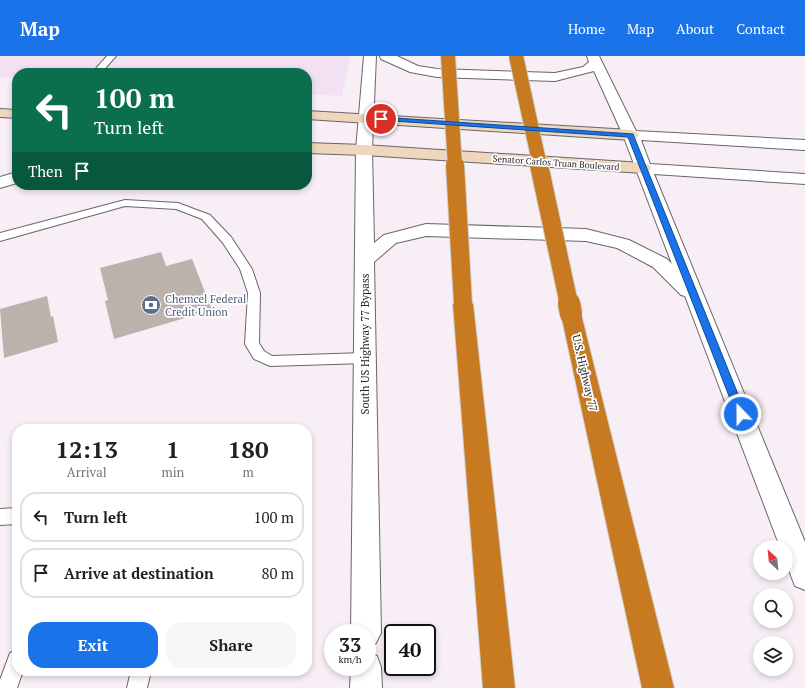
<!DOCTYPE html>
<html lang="en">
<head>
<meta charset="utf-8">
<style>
  body { margin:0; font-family:"PT Serif",serif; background:#f6f6f6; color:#202124; height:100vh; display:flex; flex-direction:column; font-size:15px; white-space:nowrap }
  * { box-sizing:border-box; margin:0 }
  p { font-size:13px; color:#757577 }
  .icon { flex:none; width:22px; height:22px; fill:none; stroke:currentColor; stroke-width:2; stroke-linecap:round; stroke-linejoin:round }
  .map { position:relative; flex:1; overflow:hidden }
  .sheet { position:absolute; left:12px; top:368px; width:300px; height:252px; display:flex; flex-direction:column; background:#fff; border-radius:16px; box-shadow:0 2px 6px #0003 }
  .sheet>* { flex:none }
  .hud { position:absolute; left:12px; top:12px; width:300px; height:122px; border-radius:16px; box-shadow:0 2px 6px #0003; background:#0b6e4f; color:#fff; overflow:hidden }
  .needle { width:26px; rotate:333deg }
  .buttons { position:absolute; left:753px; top:484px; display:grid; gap:8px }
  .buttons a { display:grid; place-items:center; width:40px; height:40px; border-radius:50%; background:#fff; box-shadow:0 2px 6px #0003; font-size:20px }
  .speed { position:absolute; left:324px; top:568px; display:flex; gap:8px; font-size:20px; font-weight:700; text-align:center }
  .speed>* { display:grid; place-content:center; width:52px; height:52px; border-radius:50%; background:#fff; box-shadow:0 2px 6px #0003; line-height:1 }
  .speed small { font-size:10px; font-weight:400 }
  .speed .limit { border:2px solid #111; border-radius:6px; background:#fff; color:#111 }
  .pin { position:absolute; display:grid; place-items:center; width:34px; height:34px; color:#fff; margin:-17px; border:2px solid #fff; border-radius:50%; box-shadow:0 1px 4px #0007 }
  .me { position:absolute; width:44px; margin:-22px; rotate:338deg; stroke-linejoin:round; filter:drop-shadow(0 0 3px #0008) }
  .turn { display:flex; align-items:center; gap:14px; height:84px; padding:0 16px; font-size:18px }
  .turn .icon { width:52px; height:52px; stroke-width:2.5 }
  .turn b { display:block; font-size:28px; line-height:34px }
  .then { display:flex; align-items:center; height:38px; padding:0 16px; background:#0003; gap:8px; font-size:15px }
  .eta { display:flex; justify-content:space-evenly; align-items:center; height:68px; text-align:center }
  .eta b { font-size:24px; font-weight:800; line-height:28px }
  .primary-button { display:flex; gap:8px; margin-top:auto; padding:8px 16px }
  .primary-button a { flex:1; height:46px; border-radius:16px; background:#1a73e8; color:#fff; font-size:16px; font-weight:800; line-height:46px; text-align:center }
  .primary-button a+a { background:#f6f6f6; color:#202124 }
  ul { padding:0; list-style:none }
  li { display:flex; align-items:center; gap:12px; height:50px; margin:0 8px 6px; padding:0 8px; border:2px solid #e0e0e0; border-radius:16px }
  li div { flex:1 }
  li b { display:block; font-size:15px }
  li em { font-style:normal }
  header { display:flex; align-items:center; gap:24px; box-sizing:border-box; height:56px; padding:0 20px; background:#1a73e8; color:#fff }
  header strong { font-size:19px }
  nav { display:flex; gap:22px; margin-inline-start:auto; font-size:14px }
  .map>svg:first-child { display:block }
</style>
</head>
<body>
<header>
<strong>Map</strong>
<nav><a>Home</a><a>Map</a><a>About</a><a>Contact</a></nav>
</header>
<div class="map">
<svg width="805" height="632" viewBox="0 0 805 632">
  <rect width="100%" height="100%" fill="#f7eef6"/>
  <!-- commercial -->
  <path fill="#f2e1f3" d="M0,0H350L342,40L307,38V17H17V22L0,21Z"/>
  <!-- building -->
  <path fill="#bbb2ac" d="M161,196L166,210L192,203L212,254L114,283L105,245L108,244L100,212Z
    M47,240L51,261L53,260L58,286L4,302L0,253Z"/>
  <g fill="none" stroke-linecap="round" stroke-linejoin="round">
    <defs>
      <path id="service" d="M107,0H116L101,17H92Z
        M125,144L178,147L210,159L231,181L252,213L260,237L259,287L264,295L272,300L365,297L370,298L372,302L370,306L365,307L270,310L254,303L245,288L248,237L240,213L223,187L202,163L176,153L125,150L0,185V177Z
        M17,452V468L0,469V453Z
        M17,594V615H23L17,632H0V624L10,597Z
        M131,615H151L147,632H127Z"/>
      <path id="tertiary" d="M364,0H376L372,94L374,187L384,179L426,168L586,173L629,184L667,203L672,208L623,79L594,15L555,25L437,21L410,16L381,3L380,0H397L418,10L437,13L555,17L583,11L589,6L587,0H599L636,75L805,84V94L641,84L650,108L805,118V128L654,118L805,486V534L795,530C789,515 786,507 786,491H780L685,240L681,239L653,211L617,192L586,185L426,180L396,187L374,206L381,577L376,587L367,591V577H351L356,94Z
        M17,116V127L0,132V121Z
        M367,596L377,600L381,611L382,632H350L351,611H367Z"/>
      <path id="secondary" d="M0,53L17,54V62L0,61Z
        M307,55L631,74L636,76L639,79L636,82L631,84L307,63Z
        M307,87L364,89L643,107L649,109L651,112L649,115L643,117L364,99L307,97Z"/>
      <path id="motorway" d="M463,241L470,243L473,248L515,632H483L453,248L456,243Z
        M571,251L578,253L581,258L674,632H642L561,258L564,253Z"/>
    </defs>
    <!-- service casing -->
    <use href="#service" stroke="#6c646b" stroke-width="2"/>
    <!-- tertiary casing -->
    <use href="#tertiary" stroke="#6c646b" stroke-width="2"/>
    <!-- secondary casing -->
    <use href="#secondary" stroke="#6c646b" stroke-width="2"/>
    <!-- motorway casing -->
    <use href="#motorway" stroke="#cfcfcf" stroke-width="2"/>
    <!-- service -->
    <use href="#service" fill="#fff" fill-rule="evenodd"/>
    <!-- tertiary -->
    <use href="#tertiary" fill="#fff" fill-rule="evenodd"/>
    <!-- secondary -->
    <use href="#secondary" fill="#eed7bc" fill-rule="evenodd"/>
    <!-- motorway -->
    <use href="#motorway" fill="#c77a1f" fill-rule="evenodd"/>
    <defs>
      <path id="motorway-bridge-far2" d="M448,0L455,110
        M516,0L540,110"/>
      <path id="motorway-bridge-far1" d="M455,109L463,248
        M539,109L569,248"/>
      <path id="motorway-bridge" d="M569,247L571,258"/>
    </defs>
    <!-- motorway-bridge-far2 casing -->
    <use href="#motorway-bridge-far2" stroke="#cfcfcf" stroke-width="16" stroke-linecap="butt"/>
    <!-- motorway-bridge-far1 casing -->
    <use href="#motorway-bridge-far1" stroke="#cfcfcf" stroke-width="20" stroke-linecap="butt"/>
    <!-- motorway-bridge casing -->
    <use href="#motorway-bridge" stroke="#cfcfcf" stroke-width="24" stroke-linecap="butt"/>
    <!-- motorway-bridge-far2 -->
    <use href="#motorway-bridge-far2" stroke="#c77a1f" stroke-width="14"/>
    <!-- motorway-bridge-far1 -->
    <use href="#motorway-bridge-far1" stroke="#c77a1f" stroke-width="18"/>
    <!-- motorway-bridge -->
    <use href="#motorway-bridge" stroke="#c77a1f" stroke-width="22"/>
  </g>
  <!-- route -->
  <path fill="#1a73e8" stroke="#114b97" d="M381,61L633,78L746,358L744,361H737L736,358L628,81L378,64V63Z"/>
  <!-- icons -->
  <defs>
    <symbol id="bank-disc" viewBox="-11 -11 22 22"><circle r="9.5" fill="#5c6f8a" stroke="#fff"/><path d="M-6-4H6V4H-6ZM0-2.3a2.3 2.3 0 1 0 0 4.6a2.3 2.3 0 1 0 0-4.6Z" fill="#fff"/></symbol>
  </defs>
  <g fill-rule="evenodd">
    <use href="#bank-disc" x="140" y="238" width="22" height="22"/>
  </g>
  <g text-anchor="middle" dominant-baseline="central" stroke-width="3.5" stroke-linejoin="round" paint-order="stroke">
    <!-- far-street labels -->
    <g font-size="9" fill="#272427" stroke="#fff">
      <text transform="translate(556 107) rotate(4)">Senator Carlos Truan Boulevard</text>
    </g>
    <!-- service labels -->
    <g font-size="11" fill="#4e5e75" stroke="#fff" text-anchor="start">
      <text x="165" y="243">Chemcel Federal<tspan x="165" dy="13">Credit Union</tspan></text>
    </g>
    <!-- street labels -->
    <g font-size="11" fill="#272427" stroke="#fff">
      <text transform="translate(365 288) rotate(-90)">South US Highway 77 Bypass</text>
      <text transform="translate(585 317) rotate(77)">U.S. Highway 77</text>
    </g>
  </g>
</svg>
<div class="buttons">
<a><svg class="needle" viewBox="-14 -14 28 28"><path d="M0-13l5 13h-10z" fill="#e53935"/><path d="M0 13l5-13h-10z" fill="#757577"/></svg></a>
<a><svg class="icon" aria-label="search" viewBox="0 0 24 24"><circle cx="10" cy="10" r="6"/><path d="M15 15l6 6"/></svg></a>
<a><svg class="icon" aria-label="layers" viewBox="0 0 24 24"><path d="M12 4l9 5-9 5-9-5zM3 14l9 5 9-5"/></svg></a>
</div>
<div class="speed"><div>33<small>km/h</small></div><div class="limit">40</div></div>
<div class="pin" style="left:381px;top:63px;background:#d93025"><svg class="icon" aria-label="arrive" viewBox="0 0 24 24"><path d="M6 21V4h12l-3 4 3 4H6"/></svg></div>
<svg class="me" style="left:741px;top:358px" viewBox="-20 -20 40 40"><circle r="17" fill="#1a73e8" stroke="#fff" stroke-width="3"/><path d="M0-11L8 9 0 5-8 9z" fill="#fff"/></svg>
<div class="hud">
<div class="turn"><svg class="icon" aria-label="left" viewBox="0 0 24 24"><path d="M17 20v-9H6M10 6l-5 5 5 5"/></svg><div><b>100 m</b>Turn left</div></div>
<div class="then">Then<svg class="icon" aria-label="arrive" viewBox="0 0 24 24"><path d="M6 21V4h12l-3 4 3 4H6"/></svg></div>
</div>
<section class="sheet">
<div class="eta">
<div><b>12:13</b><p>Arrival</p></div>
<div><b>1</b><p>min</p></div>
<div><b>180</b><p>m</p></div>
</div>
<ul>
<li><svg class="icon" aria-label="left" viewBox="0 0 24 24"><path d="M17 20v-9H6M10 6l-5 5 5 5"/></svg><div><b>Turn left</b></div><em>100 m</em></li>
<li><svg class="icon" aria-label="arrive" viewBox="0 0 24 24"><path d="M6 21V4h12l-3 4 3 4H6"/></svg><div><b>Arrive at destination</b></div><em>80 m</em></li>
</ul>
<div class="primary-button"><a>Exit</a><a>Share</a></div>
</section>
</div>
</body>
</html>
